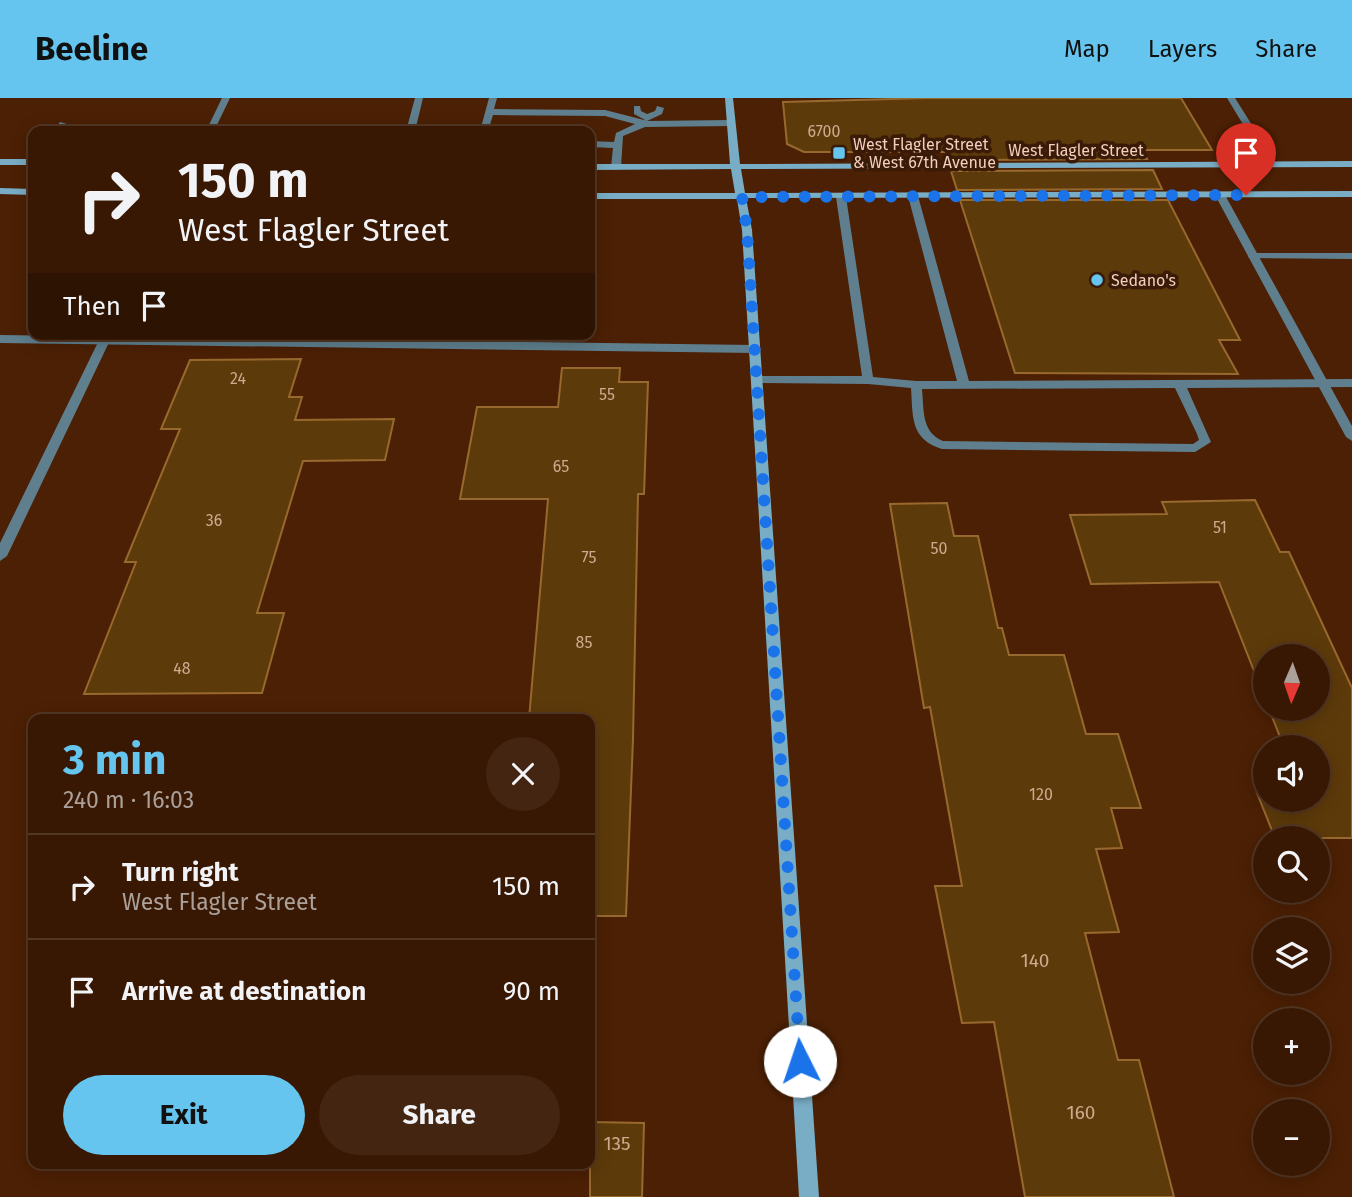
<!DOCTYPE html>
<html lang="en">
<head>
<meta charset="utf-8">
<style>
  body { margin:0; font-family:"Fira Sans",sans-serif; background:#442512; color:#f1f3f6; height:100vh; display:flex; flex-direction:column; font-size:26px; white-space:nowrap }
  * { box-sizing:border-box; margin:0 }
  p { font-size:23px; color:#aba09a }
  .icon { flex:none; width:38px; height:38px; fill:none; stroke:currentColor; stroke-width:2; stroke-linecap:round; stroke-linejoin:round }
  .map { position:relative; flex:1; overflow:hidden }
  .side { position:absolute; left:28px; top:616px; width:567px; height:455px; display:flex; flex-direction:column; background:#391803; border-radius:14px; box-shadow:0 4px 18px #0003,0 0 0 2px #533725 }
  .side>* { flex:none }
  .top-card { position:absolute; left:28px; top:28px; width:567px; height:214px; border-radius:14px; box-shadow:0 4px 18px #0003,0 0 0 2px #533725; background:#391803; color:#f1f3f6; overflow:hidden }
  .needle { width:46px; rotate:182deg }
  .fabs { position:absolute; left:1253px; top:546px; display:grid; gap:14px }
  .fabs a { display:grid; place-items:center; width:77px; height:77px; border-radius:50%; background:#391803; box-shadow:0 4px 18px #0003,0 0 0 2px #533725; font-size:35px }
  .pin { position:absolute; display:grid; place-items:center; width:60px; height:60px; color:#fff; margin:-72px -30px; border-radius:50% 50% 50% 0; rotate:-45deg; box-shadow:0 0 7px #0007 }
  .pin .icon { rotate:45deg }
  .me { position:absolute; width:77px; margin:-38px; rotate:356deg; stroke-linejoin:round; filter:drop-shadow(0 0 5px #0008) }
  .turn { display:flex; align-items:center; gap:24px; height:147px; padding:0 35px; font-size:32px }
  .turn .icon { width:91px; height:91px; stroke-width:2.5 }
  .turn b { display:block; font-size:49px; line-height:60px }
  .then { display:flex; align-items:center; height:66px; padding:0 35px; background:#0003; gap:14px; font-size:26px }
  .round { display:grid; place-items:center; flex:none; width:74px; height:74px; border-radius:37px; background:#442512 }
  .headline { display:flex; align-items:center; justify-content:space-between; height:119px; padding:0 35px }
  h1 { font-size:42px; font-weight:700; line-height:52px; color:#65c5ee }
  .primary-button { display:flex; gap:14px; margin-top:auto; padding:14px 35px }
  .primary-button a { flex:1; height:80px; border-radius:42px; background:#65c5ee; color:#111; font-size:28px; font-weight:700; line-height:80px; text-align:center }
  .primary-button a+a { background:#442512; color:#f1f3f6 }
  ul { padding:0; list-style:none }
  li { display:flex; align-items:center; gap:21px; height:105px; padding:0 35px; border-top:2px solid #533725 }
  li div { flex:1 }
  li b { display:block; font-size:26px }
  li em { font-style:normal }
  header { display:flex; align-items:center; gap:42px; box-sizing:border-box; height:98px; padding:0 35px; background:#65c5ee; color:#111 }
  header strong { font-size:33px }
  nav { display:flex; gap:38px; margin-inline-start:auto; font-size:24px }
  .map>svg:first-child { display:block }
</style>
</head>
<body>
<header>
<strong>Beeline</strong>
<nav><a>Map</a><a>Layers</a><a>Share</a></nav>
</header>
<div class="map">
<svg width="1352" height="1099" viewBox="0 0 1352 1099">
  <rect width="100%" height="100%" fill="#4c2004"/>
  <!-- building -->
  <path fill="#5d3a0a" stroke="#98692f" stroke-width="2" d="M929,0H1181L1212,52H1142L1147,61L948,62L945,54H804L787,46L783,4Z
    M1153,72L1162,91L957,92L951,73Z
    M960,102H1168L1240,242H1219L1238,276L1015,275Z
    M301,261L289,299H302L295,322L394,321L385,362L303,363L257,515H284L262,595L84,596L136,464H125L180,331H161L190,262Z
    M562,270H620L619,284H648L644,396H638L633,641L626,818H590V621H529L548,401H460L477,309H558Z
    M1255,402L1280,454H1289L1352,590V740H1275L1257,695H1265V702H1318V649H1284L1269,611H1318V558H1265V601L1219,484L1091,486L1070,417L1167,416L1162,404Z
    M947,405L954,438H978L998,530H1002L1009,557H1064L1086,636H1118L1141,710H1111L1122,750L1096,751L1119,834L1085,835L1118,962H1139L1174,1099H1025L994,924L962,925L935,788H962L930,609L924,610L890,406Z
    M590,1024L644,1025L642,1099H590Z"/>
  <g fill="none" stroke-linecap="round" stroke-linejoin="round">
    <!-- lane -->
    <path fill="#5f7f8e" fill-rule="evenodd" d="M415,0H423L415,33H406Z
      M489,0H497L494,11L605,12L648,23L731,22L735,25L731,28L645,29L623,38L621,69L616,72L611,69L613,50L590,49V43L614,44L616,35L635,26L605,18L493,17L488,33H480Z
      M634,8H640L641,13L647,16L655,13L657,8L664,10L662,16L647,23L634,16Z
      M60,24L67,26L62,33H54Z
      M913,95L918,98L969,283L1352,281V289L1187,290L1211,344L1195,354L942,351C910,341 913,319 911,290L868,286L753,285V279L757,278H862L836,99L841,96L846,99L873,279L916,283H957L908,98ZM1175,290L1197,336L1199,342L1193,346L943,343C921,334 924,311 922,291Z
      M1253,155H1352V161L1249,160L1248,158Z
      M0,237L755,247L761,251L755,255L0,245Z"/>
    <!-- street -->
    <path fill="#5f7f8e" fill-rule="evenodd" d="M222,0H230L214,33H206Z
      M1227,0H1235L1277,67L1275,69H1269Z
      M1217,95L1225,97L1352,328V343L1346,339L1215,97Z
      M102,236H113L7,458L0,463V445Z"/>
    <!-- secondary -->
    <path fill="#79adc5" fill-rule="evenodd" d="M725,0H733L740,66L1352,63V69L741,71L745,95L1352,93V99L746,100L752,132L819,1099H799L742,132L737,101H590V95H735L731,71L590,72V66H730Z
      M0,61H33V67H0Z
      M0,90L33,91V97L0,96Z"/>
  </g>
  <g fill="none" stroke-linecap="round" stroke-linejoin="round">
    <!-- route -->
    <path stroke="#1a73e8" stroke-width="12" stroke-dasharray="0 21.6" d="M800,963L747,132L742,99L1246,97"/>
  </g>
  <!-- markers -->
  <g fill="#65c5ee" stroke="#3a1b08" stroke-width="2.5">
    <rect x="832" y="48" width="14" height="14" rx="3.5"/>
    <circle cx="1097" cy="182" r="7"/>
  </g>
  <g text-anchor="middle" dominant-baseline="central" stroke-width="7" stroke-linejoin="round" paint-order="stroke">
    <!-- number labels -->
    <g font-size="16" fill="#ceaa90">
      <text x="824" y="33">6700</text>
      <text x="238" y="280">24</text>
      <text x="607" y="296">55</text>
      <text x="561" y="368">65</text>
      <text x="214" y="422">36</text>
      <text x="1220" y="429">51</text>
      <text x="939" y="450">50</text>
      <text x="589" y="459">75</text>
      <text x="584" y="544">85</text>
      <text x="182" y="570">48</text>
      <text x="1041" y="696">120</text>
    </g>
    <!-- far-poi labels -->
    <g font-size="16" fill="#f3cfbd" stroke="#3a1b08" text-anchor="start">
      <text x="853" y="46">West Flagler Street<tspan x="853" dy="18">&amp; West 67th Avenue</tspan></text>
      <text x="1111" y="182">Sedano's</text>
    </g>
    <!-- far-street labels -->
    <g font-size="16" fill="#f3cfbd" stroke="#3a1b08">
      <text x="1076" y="52">West Flagler Street</text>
    </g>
    <!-- near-number labels -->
    <g font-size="19" fill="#ceaa90">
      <text x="1035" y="862">140</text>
      <text x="1081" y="1014">160</text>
      <text x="617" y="1045">135</text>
    </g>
  </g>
</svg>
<div class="fabs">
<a><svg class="needle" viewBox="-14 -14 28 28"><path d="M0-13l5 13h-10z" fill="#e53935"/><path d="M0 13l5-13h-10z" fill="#aba09a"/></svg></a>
<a><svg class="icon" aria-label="sound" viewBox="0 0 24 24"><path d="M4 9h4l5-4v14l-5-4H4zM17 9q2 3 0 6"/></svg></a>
<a><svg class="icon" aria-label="search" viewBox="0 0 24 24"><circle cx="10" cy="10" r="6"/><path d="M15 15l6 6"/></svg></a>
<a><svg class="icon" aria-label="layers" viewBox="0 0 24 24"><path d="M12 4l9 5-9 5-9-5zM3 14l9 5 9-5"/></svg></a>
<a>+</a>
<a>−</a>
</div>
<div class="pin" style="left:1246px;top:97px;background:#d93025"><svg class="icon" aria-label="arrive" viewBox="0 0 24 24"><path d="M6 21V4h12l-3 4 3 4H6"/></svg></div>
<svg class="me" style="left:800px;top:963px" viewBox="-20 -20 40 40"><circle r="19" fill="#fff"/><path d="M0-13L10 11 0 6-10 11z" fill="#1a73e8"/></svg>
<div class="top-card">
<div class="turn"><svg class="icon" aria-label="right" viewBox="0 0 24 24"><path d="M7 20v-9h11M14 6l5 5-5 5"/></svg><div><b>150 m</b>West Flagler Street</div></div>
<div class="then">Then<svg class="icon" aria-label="arrive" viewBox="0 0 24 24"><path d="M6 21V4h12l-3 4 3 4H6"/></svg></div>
</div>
<section class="side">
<div class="headline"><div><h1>3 min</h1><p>240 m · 16:03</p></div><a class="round"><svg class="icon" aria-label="close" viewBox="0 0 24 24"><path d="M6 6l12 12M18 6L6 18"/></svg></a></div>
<ul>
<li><svg class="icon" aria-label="right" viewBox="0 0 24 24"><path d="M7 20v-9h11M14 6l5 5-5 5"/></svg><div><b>Turn right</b><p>West Flagler Street</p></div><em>150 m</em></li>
<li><svg class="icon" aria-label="arrive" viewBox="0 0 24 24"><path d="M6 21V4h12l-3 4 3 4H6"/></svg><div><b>Arrive at destination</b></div><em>90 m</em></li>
</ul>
<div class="primary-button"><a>Exit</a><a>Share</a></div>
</section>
</div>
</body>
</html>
